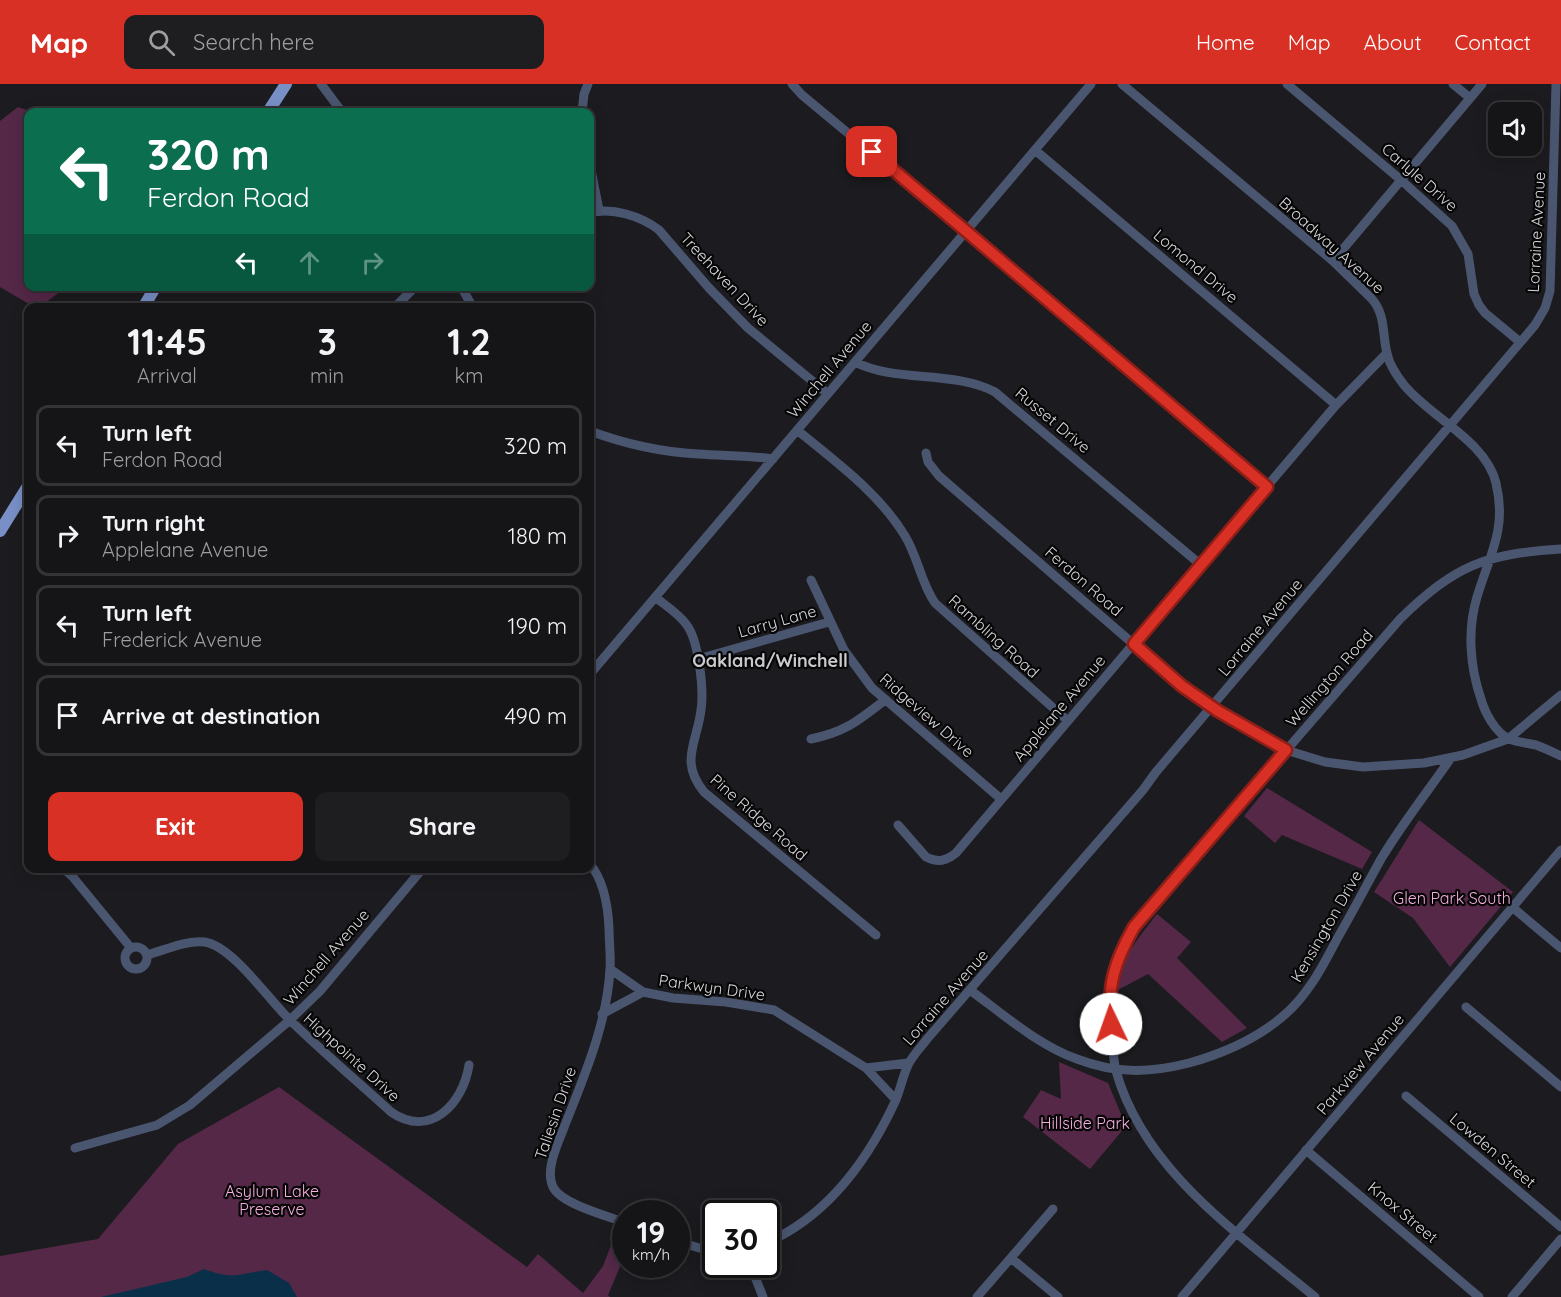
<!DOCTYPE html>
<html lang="en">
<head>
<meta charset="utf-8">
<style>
  body { margin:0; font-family:Quicksand,sans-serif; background:#1e1d20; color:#f1f3f6; height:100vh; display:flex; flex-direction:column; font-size:22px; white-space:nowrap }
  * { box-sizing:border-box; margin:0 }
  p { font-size:20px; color:#9d9ea1 }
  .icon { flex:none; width:33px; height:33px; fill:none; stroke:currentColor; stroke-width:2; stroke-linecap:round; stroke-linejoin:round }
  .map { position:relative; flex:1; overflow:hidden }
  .details { position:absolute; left:24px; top:219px; width:570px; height:570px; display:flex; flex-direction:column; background:#151417; border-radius:12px; box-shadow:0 3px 15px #0003,0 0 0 2px #343336 }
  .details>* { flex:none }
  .top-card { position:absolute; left:24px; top:24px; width:570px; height:183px; border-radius:12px; box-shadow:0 3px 15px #0003,0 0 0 2px #343336; background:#0b6e4f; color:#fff; overflow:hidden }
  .buttons { position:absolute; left:1488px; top:18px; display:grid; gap:12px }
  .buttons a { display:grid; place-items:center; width:54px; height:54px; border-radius:12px; background:#151417; box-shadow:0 3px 15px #0003,0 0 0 2px #343336; font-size:30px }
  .speed { position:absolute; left:612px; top:1116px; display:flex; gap:12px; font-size:30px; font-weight:700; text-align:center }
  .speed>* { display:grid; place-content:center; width:78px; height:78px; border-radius:50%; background:#151417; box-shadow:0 3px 15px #0003,0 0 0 2px #343336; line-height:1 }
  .speed small { font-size:15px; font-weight:400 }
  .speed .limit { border:3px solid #111; border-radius:9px; background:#fff; color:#111 }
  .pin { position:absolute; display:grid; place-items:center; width:51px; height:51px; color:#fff; margin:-26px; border-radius:12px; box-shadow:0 3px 9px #0006 }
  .me { position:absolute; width:66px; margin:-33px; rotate:357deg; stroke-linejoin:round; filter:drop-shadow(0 0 4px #0008) }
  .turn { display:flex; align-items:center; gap:21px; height:126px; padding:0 24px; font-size:27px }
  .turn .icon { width:78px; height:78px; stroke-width:2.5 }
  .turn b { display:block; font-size:42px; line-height:51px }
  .lanes { display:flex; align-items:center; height:57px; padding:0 24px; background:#0003; justify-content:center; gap:30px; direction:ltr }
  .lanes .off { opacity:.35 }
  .eta { display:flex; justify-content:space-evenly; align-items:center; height:102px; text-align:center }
  .eta b { font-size:36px; font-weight:700; line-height:42px }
  .primary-button { display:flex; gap:12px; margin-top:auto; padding:12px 24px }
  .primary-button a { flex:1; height:69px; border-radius:12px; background:#d93025; color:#fff; font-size:24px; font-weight:700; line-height:69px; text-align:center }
  .primary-button a+a { background:#1e1d20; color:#f1f3f6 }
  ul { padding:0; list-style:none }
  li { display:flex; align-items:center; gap:18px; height:81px; margin:0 12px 9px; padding:0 12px; border:3px solid #343336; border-radius:12px }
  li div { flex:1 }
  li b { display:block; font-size:22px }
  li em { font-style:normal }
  header { display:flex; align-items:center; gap:36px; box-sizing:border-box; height:84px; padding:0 30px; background:#d93025; color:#fff }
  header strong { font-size:28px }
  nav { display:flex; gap:33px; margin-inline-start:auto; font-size:21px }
  .search { width:420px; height:54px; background:#1e1d20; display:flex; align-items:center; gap:15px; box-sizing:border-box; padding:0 21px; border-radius:12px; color:#9d9ea1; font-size:22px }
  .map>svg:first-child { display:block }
</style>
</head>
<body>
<header>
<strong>Map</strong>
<div class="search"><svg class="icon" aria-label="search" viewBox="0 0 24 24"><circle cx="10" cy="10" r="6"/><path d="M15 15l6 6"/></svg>Search here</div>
<nav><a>Home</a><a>Map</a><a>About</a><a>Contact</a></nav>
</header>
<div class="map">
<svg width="1561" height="1213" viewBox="0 0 1561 1213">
  <rect width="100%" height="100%" fill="#1c1b1f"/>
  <!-- green -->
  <path fill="#552848" d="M18,23L32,28H28V202L66,203L40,223H34L0,203V37Z
    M1267,704L1372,768L1362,785L1282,751L1275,759L1244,732Z
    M1419,736L1513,808L1450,883L1413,834L1374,808Z
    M1157,830L1191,858L1177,874L1247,944L1222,958L1148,890L1114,908C1123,872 1135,858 1157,830Z
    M1059,978L1108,999L1126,1042L1090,1085L1023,1033L1041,1006L1061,1015Z
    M279,1003L527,1183L538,1170L583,1209L603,1182L616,1148L625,1151V1171L608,1211L610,1213H0V1172L98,1155L178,1060Z"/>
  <!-- water -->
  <path fill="#0a3049" d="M204,1185C234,1196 237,1190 267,1186L289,1199L297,1213H101L187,1193Z"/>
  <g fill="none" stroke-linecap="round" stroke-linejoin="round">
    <!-- minor -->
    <path stroke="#4a5670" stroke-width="9" d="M321,0L342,28
      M792,0L802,11L966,147L1267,403
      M1122,0L1333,177L1371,214C1386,230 1382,250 1387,269C1389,281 1397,292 1404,301C1430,333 1486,357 1496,399C1507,445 1490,470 1477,513C1467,546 1470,583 1481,615C1485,629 1495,648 1509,655C1517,658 1527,659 1536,661C1544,664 1553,668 1561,672
      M1287,0L1401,96L1452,142L1468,170L1474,210L1479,221L1485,229L1520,258
      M1453,0L1470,14
      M582,28L584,10L588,0
      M1035,66L1336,321
      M590,81L599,126
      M590,129C612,123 641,132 659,146L709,204L748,244L828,310
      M1333,177L1482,0
      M461,202L473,224
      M394,224L416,202
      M855,278C896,299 953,286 995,308L1201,481
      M797,346C836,378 879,409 905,452C918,473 921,499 935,519L1068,637
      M590,347C625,360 661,368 698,370C724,372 748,371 773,375
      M926,369L928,378L939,392L1182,602L1218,627L1286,666L1325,678L1363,683L1424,679L1463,671L1508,655L1561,611
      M811,496L844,566L872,604L1001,715
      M655,513C665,521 679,530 686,540C699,556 704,606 701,626C697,659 679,677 704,708L876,851
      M698,575L829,538
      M590,590L1091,0
      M811,655C845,648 858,637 885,616
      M898,741L926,773C938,779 946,777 956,769L1336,321L1387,269
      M590,780C604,797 608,823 609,844C609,858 611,872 610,885C607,941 583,995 563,1046C557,1062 545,1086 553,1103C561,1120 608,1132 626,1139
      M48,784L66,787L72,792L131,864
      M1512,823L1561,864
      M125 874a11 11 0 1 1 22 0a11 11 0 1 1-22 0Z
      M147,871C165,866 186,856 205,858C234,863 271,919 292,938C324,969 358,998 391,1028C430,1055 463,1020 469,981
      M610,885L643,908L673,914L726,918L774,926L866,984L908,979
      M970,906C1004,931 1038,961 1077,975C1116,990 1150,989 1189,979C1221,970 1256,955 1282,933C1307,913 1323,882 1337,855C1352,829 1366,802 1381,775C1402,740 1428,707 1451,674
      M1466,923L1561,1003
      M602,930L643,908
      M866,984L896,1016
      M1406,1012L1561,1143
      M75,1064L157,1041L190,1021L290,936L320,907L423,784
      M1306,1066L1479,1213
      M676,1157L706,1166H716
      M766,1159C826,1133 867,1077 894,1020C900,1008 902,994 908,981C912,972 921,963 927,955L1143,706L1156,688L1535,241L1545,224L1550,207L1556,0
      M1011,1174L1058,1213
      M750,1180L763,1213
      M977,1213L1053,1125
      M1182,1213L1561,766
      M1315,1213C1239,1150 1144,1087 1116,987C1113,975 1113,962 1112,950C1107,896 1113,871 1147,827L1400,535C1456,481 1484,470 1561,465
      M1512,1213L1561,1155"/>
    <!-- major -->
    <path stroke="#7990c7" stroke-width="12" d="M268,28L286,0
      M143,224L156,202
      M0,447L28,402"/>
  </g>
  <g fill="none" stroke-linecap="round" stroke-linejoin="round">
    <defs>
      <path id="route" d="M872,68L966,147L1267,403L1134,560L1182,602L1218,627L1286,666L1134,843C1115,877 1107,901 1111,940"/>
    </defs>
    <!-- route casing -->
    <use href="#route" stroke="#8d1f18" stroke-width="15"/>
    <!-- route -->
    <use href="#route" stroke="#d93025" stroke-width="10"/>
  </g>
  <g text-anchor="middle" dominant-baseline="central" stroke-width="4.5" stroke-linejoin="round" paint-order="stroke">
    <!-- street labels -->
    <g font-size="16" fill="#d7d7da" stroke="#060607">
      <text transform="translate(1420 93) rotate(41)">Carlyle Drive</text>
      <text transform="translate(1536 148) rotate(-87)">Lorraine Avenue</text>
      <text transform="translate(1332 161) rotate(42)">Broadway Avenue</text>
      <text transform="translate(1196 182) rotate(40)">Lomond Drive</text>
      <text transform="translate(725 195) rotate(47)">Treehaven Drive</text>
      <text transform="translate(829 285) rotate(-50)">Winchell Avenue</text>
      <text transform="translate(1053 336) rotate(40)">Russet Drive</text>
      <text transform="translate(1084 497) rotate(41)">Ferdon Road</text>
      <text transform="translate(777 537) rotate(-16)">Larry Lane</text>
      <text transform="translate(1260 543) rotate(-50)">Lorraine Avenue</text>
      <text transform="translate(994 552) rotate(42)">Rambling Road</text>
      <text transform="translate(1329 594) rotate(-49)">Wellington Road</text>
      <text transform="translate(1059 624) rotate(-50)">Applelane Avenue</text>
      <text transform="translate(927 631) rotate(41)">Ridgeview Drive</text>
      <text transform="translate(759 733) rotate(41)">Pine Ridge Road</text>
      <text transform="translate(1326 842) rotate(-60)">Kensington Drive</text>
      <text transform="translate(326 873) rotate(-49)">Winchell Avenue</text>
      <text transform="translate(712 903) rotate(8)">Parkwyn Drive</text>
      <text transform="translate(945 913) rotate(-49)">Lorraine Avenue</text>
      <text transform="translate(352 973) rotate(42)">Highpointe Drive</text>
      <text transform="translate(1360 980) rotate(-50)">Parkview Avenue</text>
      <text transform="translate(555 1029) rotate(-71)">Taliesin Drive</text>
      <text transform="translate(1493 1066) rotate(40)">Lowden Street</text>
      <text transform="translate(1403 1128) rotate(40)">Knox Street</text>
    </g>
    <!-- park labels -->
    <g font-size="16" fill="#f7adde" stroke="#060607">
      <text x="1452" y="814">Glen Park South</text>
      <text x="1085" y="1039">Hillside Park</text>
      <text x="272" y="1107">Asylum Lake<tspan x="272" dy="18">Preserve</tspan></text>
    </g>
    <!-- neighbourhood labels -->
    <g font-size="18" font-weight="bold" fill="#cac9ce" stroke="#060607">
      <text x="770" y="576">Oakland/Winchell</text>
    </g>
  </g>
</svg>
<div class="buttons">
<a><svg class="icon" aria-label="sound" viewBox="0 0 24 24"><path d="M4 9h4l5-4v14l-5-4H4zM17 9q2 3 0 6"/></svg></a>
</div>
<div class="speed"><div>19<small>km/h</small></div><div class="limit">30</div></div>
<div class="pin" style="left:872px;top:68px;background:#d93025"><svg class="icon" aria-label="arrive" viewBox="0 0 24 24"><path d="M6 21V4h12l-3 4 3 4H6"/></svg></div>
<svg class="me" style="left:1111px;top:940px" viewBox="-20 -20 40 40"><circle r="19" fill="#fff"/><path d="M0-13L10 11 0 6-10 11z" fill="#d93025"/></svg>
<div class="top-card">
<div class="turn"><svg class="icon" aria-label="left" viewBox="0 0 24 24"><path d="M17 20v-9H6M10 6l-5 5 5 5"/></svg><div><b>320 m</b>Ferdon Road</div></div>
<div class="lanes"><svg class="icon" aria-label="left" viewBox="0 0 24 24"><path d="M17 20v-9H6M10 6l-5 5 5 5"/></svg><svg class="icon off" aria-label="ahead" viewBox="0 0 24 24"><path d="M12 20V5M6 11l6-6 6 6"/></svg><svg class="icon off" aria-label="right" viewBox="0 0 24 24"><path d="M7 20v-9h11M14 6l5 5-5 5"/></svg></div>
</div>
<section class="details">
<div class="eta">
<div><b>11:45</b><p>Arrival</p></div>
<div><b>3</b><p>min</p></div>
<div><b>1.2</b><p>km</p></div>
</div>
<ul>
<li><svg class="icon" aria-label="left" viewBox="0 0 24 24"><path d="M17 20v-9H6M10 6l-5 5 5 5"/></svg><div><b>Turn left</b><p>Ferdon Road</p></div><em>320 m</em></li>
<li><svg class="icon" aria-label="right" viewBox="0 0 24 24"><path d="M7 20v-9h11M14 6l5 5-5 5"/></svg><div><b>Turn right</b><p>Applelane Avenue</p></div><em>180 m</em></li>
<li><svg class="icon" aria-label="left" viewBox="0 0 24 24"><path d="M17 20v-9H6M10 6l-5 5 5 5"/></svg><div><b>Turn left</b><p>Frederick Avenue</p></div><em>190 m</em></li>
<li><svg class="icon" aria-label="arrive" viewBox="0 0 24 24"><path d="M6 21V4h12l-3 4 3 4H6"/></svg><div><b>Arrive at destination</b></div><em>490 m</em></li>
</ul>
<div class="primary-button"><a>Exit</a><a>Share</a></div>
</section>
</div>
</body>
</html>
